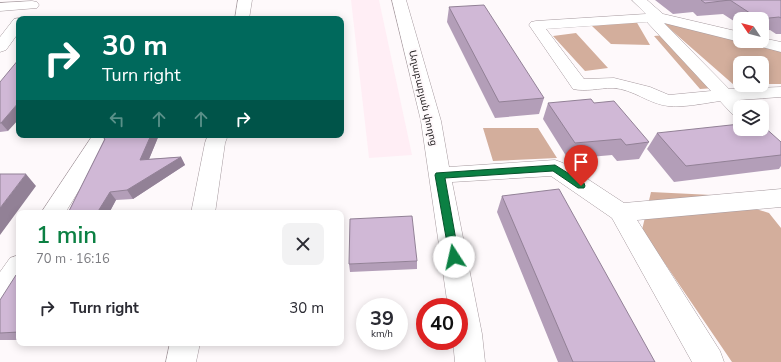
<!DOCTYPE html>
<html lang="en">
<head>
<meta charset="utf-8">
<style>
  body { margin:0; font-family:"Nunito Sans","Noto Sans Armenian",sans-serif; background:#f2f2f3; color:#2b2b33; height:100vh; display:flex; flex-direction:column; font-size:15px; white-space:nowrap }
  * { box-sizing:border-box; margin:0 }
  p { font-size:13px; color:#7c7c81 }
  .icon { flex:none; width:22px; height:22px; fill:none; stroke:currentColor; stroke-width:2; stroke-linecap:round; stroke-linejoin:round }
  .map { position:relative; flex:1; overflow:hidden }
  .drawer { position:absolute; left:16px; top:210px; width:328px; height:136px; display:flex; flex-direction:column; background:#fff; border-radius:8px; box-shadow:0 2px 10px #0003 }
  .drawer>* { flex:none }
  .hud { position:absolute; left:16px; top:16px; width:328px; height:122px; border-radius:8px; box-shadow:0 2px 10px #0003; background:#00695c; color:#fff; overflow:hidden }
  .needle { width:26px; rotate:305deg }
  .controls { position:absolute; left:733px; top:12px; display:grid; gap:8px }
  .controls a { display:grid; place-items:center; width:36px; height:36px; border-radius:8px; background:#fff; box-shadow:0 2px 10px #0003; font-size:20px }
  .speed { position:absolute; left:356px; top:298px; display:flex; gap:8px; font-size:20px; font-weight:700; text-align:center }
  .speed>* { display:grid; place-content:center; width:52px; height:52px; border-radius:50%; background:#fff; box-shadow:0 2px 10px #0003; line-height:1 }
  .speed small { font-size:10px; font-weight:400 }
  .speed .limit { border:6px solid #d22; background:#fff; color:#111 }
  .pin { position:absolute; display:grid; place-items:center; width:34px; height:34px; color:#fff; margin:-41px -17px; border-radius:50% 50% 50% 0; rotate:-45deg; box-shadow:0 0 4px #0007 }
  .pin .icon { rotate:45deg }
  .me { position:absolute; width:44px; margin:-22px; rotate:350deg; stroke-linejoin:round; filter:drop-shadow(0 0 3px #0008) }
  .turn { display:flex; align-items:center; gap:14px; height:84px; padding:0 20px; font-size:18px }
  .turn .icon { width:52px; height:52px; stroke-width:2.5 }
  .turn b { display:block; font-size:28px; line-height:34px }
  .lanes { display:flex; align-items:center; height:38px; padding:0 20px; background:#0003; justify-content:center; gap:20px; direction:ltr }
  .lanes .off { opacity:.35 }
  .round { display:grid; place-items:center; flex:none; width:42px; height:42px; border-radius:8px; background:#f2f2f3 }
  .overview { display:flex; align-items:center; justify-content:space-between; height:68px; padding:0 20px }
  h1 { font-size:24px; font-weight:600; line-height:30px; color:#0b8043 }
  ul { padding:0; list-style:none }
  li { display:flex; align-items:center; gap:12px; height:60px; padding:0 20px }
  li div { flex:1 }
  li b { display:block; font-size:15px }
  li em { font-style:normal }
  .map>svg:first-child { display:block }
</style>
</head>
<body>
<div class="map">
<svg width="781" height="362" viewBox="0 0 781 362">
  <rect width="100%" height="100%" fill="#fef9fb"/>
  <!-- built -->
  <path fill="#ffeef5" d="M351,0H379L412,155L369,158Z"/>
  <!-- forest -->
  <path fill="#d3ae9c" d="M636,21L650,45L611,44L592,26Z
    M662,22L781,51V84H762V63H740V85H745H734Z
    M576,33L608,68L585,71L553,36Z
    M665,35L715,88L700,89L654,36Z
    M483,128H538L557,158L493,161Z
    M651,192L712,195L769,213L781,228V362H732L642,230Z"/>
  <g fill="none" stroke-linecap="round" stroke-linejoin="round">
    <defs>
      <path id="minor" d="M238,0H252L249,19H235Z
        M392,0H406L441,121L449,167L555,160L563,163L624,203L781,189V207L637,220L720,351L724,362H692L612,218L551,176L452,182L482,334L485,362H455L453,341H459V307H448L421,121Z
        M632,0H647L663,14L740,32V41H742L740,42L664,23L729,89L781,87V97L739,100L747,107H740V117L733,115L720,101C706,103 682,108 668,106C649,104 633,89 613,88C599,88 586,92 573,89L529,25L531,22L536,21L646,14ZM647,22L711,91L669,95L650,87L614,78L584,79L546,29Z
        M32,1L37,2L39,5L37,8L0,11V3Z
        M19,18L24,19H19V32L6,50L0,52V37L14,19Z
        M762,38L781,42V52L751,44L748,41H762Z
        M93,135H113L65,213H41Z
        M208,135H228L225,143L215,213H191L205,143Z
        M19,255V289L10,304L0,307V272L10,258Z
        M170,343H200L196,362H166Z"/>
    </defs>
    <!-- minor casing -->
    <use href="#minor" stroke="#a69a9f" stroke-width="1"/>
    <!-- minor -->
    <use href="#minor" fill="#fff" fill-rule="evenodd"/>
  </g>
  <!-- wall -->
  <path fill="#b39eb8" d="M655,0H781V34H776L770,30L762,31V19H740V25L723,14L697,16L693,12L673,14Z
    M449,7L544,98L539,114L495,118L447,22Z
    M0,82L8,131L0,132Z
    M548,103H594L649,142L639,159L617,161L612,155L568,159L543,119Z
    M657,133L781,142V166L779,169L674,182L647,149Z
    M159,135L149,159L181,157L185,165L133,199L116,200L109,213H68L104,140V139Z
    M502,196L655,362H558L497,212Z
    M417,261V269L350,272L349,264Z
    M19,275V340H0V300Z"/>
  <!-- shaded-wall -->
  <path fill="#928196" d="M19,102V119L8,131L1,123Z
    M151,135H159L145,169L140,160Z
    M181,157L185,165L133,199L127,190Z
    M26,174L36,186L0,235V208Z
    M110,192L116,200L109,213H97Z"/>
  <!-- building -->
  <path fill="#d0b8d6" stroke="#928196" d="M701,0H781V18L779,17L759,19L730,0L705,3Z
    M484,5L544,98L499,102L449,7Z
    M19,59V102L1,123H0V82Z
    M591,99L594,103L614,101L649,142L626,145L621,139L575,143L548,103Z
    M740,124V129H762V125L781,142V155L686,166L657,133Z
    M106,135H151L140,160L181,157L127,190L110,192L97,213H68L105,139H104Z
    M0,174H26L0,208Z
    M559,189L655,362H573L502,196Z
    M412,216L417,261L349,264L350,219Z
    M16,275H19V332L0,333V300Z"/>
  <!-- route -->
  <path fill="#0b8043" stroke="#07532c" d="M555,165L584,183L585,186L584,188H578L553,171L445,178L459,257L458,260L454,261L450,260L435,175L436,173Z"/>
  <g text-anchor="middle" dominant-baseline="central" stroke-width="4" stroke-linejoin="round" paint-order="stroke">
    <!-- street labels -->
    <g font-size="10" fill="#242022" stroke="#fef9fb">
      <text transform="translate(423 98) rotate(77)">Աղաբաբյան փողոց</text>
    </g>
  </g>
</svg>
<div class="controls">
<a><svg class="needle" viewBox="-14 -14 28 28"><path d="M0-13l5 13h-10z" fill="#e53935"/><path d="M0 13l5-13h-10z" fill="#7c7c81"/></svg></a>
<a><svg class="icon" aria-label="search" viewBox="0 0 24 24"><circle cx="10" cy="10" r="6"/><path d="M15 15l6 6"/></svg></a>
<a><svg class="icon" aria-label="layers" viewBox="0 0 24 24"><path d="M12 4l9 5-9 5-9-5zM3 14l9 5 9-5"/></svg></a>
</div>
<div class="speed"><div>39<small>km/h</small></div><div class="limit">40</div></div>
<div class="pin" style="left:581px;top:186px;background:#d93025"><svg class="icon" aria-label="arrive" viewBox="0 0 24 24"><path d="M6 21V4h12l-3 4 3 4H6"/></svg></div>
<svg class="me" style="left:454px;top:257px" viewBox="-20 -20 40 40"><circle r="19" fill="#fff"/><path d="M0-13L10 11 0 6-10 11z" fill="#0b8043"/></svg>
<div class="hud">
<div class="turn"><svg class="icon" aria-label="right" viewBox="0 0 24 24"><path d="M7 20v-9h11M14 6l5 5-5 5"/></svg><div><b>30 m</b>Turn right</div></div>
<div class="lanes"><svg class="icon off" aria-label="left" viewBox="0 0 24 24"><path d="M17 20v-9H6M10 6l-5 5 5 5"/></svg><svg class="icon off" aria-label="ahead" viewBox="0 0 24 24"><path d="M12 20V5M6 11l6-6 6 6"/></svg><svg class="icon off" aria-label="ahead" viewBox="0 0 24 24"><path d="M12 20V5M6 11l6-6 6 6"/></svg><svg class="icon" aria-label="right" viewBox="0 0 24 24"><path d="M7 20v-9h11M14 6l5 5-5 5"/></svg></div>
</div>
<section class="drawer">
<div class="overview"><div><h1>1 min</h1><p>70 m · 16:16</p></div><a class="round"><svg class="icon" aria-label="close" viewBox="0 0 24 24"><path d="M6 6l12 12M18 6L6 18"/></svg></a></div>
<ul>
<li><svg class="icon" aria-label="right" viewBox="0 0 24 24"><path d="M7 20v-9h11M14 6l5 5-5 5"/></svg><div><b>Turn right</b></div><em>30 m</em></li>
</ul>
</section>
</div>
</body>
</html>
